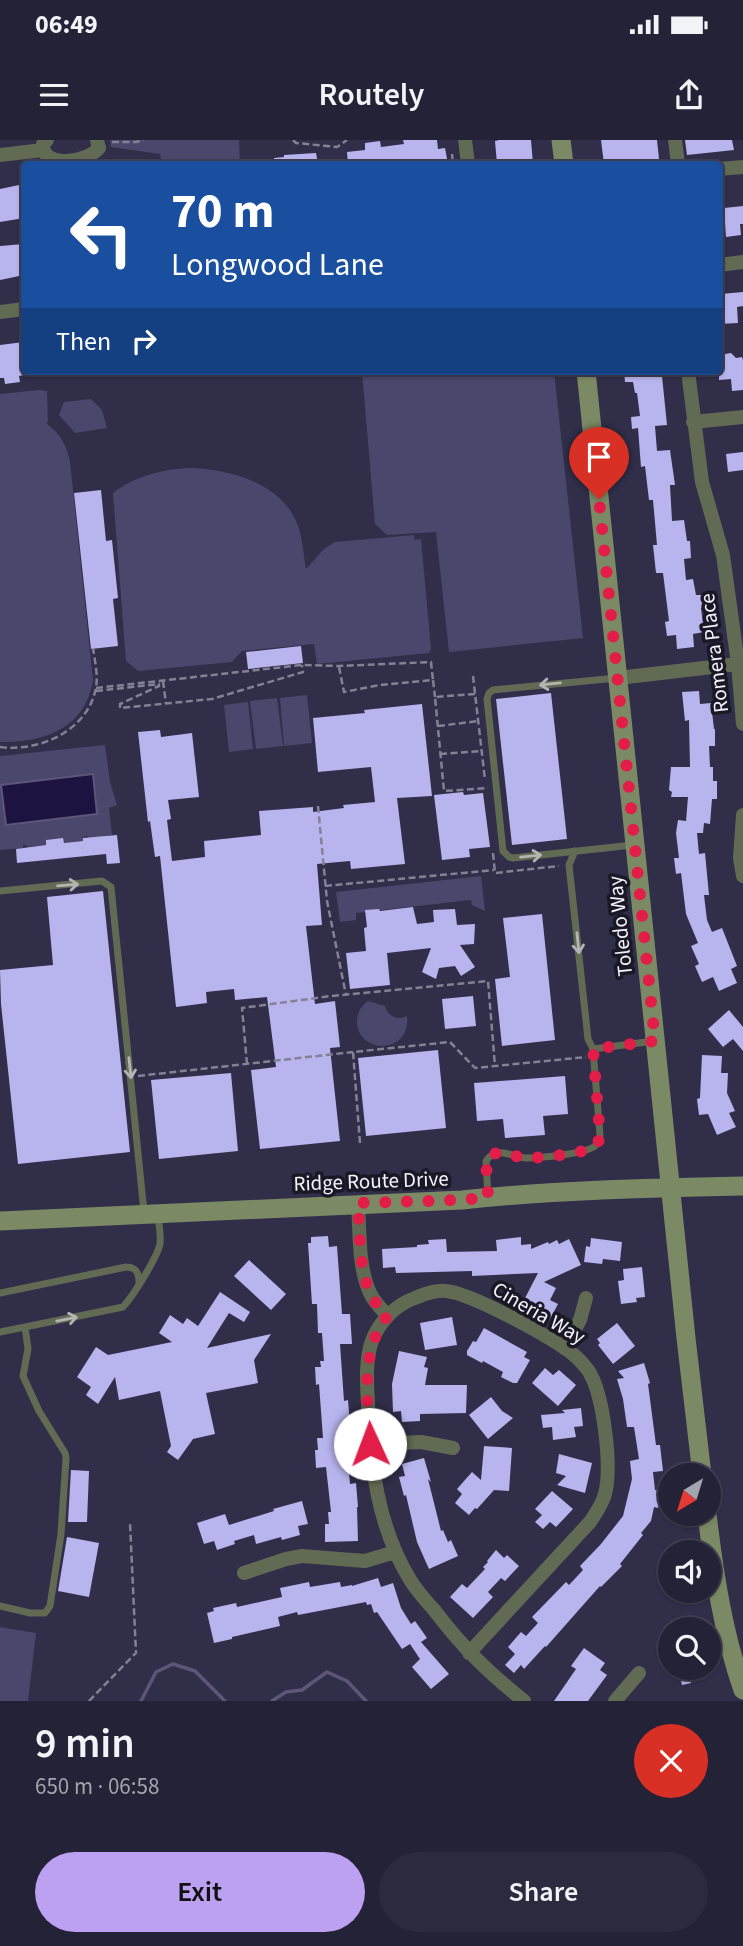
<!DOCTYPE html>
<html lang="en">
<head>
<meta charset="utf-8">
<style>
  body { margin:0; font-family:"Source Sans 3",sans-serif; background:#2c2a3f; color:#f1f3f6; height:100vh; display:flex; flex-direction:column; font-size:26px; white-space:nowrap }
  * { box-sizing:border-box; margin:0 }
  p { font-size:23px; color:#a3a4ad }
  .icon { flex:none; width:38px; height:38px; fill:none; stroke:currentColor; stroke-width:2; stroke-linecap:round; stroke-linejoin:round }
  .map { position:relative; height:1561px; overflow:hidden }
  .details { display:flex; flex-direction:column; background:#242237; flex:1 }
  .details>* { flex:none }
  .hud { position:absolute; left:21px; top:21px; width:702px; height:214px; border-radius:7px; box-shadow:0 2px 5px #0004,0 0 0 2px #413f52; background:#1a4fa0; color:#fff; overflow:hidden }
  .needle { width:46px; rotate:218deg }
  .tools { position:absolute; left:658px; top:1323px; display:grid; gap:14px }
  .tools a { display:grid; place-items:center; width:63px; height:63px; border-radius:50%; background:#242237; box-shadow:0 2px 5px #0004,0 0 0 2px #413f52; font-size:35px }
  .pin { position:absolute; display:grid; place-items:center; width:60px; height:60px; color:#fff; margin:-72px -30px; border-radius:50% 50% 50% 0; rotate:-45deg; box-shadow:0 0 7px #0007 }
  .pin .icon { rotate:45deg }
  .me { position:absolute; width:77px; margin:-38px; rotate:358deg; stroke-linejoin:round; filter:drop-shadow(0 0 5px #0008) }
  .turn { display:flex; align-items:center; gap:24px; height:147px; padding:0 35px; font-size:32px }
  .turn .icon { width:91px; height:91px; stroke-width:2.5 }
  .turn b { display:block; font-size:49px; line-height:60px }
  .then { display:flex; align-items:center; height:66px; padding:0 35px; background:#0003; gap:14px; font-size:26px }
  .round { display:grid; place-items:center; flex:none; width:74px; height:74px; border-radius:37px; background:#2c2a3f }
  .summary { display:flex; align-items:center; justify-content:space-between; height:119px; padding:0 35px }
  h1 { font-size:42px; font-weight:600; line-height:52px }
  .button { display:flex; gap:14px; margin-top:auto; padding:14px 35px }
  .button a { flex:1; height:80px; border-radius:42px; background:#bca0f2; color:#111; font-size:28px; font-weight:600; line-height:80px; text-align:center }
  .button a+a { background:#2c2a3f; color:#f1f3f6 }
  .status { display:flex; justify-content:space-between; align-items:center; height:49px; padding:0 35px; background:#242237; direction:ltr }
  .status svg { height:19px; fill:currentColor }
  header { display:flex; justify-content:space-between; align-items:center; height:91px; padding:0 35px; background:#242237; font-size:32px; font-weight:600 }
  .map>svg:first-child { display:block }
</style>
</head>
<body>
<div class="status"><b>06:49</b><svg viewBox="0 0 49 12"><path d="M0 12V9h3v3zM5 12V6h3v6zM10 12V3h3v9zM15 12V0h3v12zM26 1h20v11H26zM47 4h2v5h-2z"/></svg></div>
<header><svg class="icon" aria-label="menu" viewBox="0 0 24 24"><path d="M4 6h16M4 12h16M4 18h16"/></svg>Routely<svg class="icon" aria-label="share" viewBox="0 0 24 24"><path d="M12 15V3M7 8l5-5 5 5M5 13v7h14v-7"/></svg></header>
<div class="map">
<svg width="743" height="1561" viewBox="0 0 743 1561">
  <rect width="100%" height="100%" fill="#302e49"/>
  <!-- green -->
  <path fill="#4a476c" d="M110,0H239L240,24H162L160,14L111,7Z
    M362,231H554L583,498L449,512L436,392L387,395L375,384Z
    M39,250L47,251L48,282L46,283C60,293 67,306 70,322L93,540C86,588 44,603 0,602V254Z
    M91,259L102,270L107,288L75,293L59,275L64,262Z
    M187,328C226,328 279,342 296,381C303,396 303,413 306,429L324,409L335,402L414,395L415,400L421,399L431,509L429,513L317,524L314,504L242,511L232,522L138,531L126,521L113,353C135,336 161,330 187,328Z
    M307,555L312,603L284,606L280,558Z
    M277,558L283,606L256,609L250,561Z
    M248,562L253,609L229,612L224,565Z
    M105,605L110,642L117,665L109,668L112,695L104,696V699L89,701L88,696L83,697V701L64,703L46,700V705L27,707L26,705H23V708L0,710V616Z
    M481,736L485,771L472,765L471,760L356,773V780L340,782L336,752Z
    M368,861L385,866C388,876 397,881 407,876C411,916 356,914 357,880C358,871 362,865 368,861Z
    M0,1487L36,1493L28,1561H0Z"/>
  <!-- water -->
  <path fill="#1c1340" stroke="#5d5679" stroke-width="2" d="M93,634L97,674L6,685L1,645Z"/>
  <g fill="none" stroke-linecap="round" stroke-linejoin="round">
    <!-- stream -->
    <path stroke="#5d5679" stroke-width="3.5" d="M141,1561L156,1532L173,1524L195,1531L225,1561
      M272,1561L286,1552L302,1550L327,1532L347,1541L366,1561"/>
  </g>
  <!-- building -->
  <path fill="#b8b4ee" d="M403,0H437L438,9L445,8L448,24H348L347,12L365,10V3L380,1L381,7L404,4Z
    M499,0H531L533,24H497L495,1Z
    M601,0H657L659,19L623,24H604Z
    M685,0H732L734,10L687,15Z
    M316,13L318,24H274V18L284,17V15Z
    M24,44V78L0,82V49Z
    M743,66V84H740L741,95L726,97L724,68Z
    M24,104V135L0,140V106Z
    M743,152V166L737,167L738,183L719,184V166H722L721,154Z
    M24,202V235L19,236L20,242L5,244L4,238H0V205Z
    M731,213L736,218L742,217L743,220V250L732,251L731,239L719,240V215Z
    M624,231H650L651,237L662,236L667,285L655,286L657,311L670,310L675,345H670L672,381L684,380L687,401H690L691,418L684,419L686,440L693,439L696,455H703L705,468H701L704,492L693,494L694,507L677,509L676,495L667,496L665,482L669,481L663,433H656L653,405H657L653,360H649L645,326L641,327L638,288L632,289L631,277L640,276L637,253H635L633,242H625Z
    M743,312V330L728,332L726,314Z
    M101,350L106,401L112,400L118,458L113,459L118,506L91,509L74,353Z
    M301,506L303,523L248,529L246,512Z
    M699,551L700,564L711,563L714,589H715V606H709L710,627H713V641H717V659H712L710,684L704,683L703,693H697L699,714L705,713L709,755H704L707,780L712,792L722,788L737,826L731,829L737,843L719,851L713,837L702,842L695,826L699,824L691,806L698,803L686,774L681,733L676,734L674,718H679L676,693L678,680L686,681L688,657H671L672,652L669,650L671,627H690L689,580L685,581L682,552Z
    M551,553L567,699L512,705L496,559Z
    M422,564L432,656L397,658L405,724L351,729L350,721L317,724L322,785L306,786L315,864L335,861L340,907L330,908L340,1001L260,1009L251,930L276,927L267,857L235,860L234,849L206,852L207,863L176,867L160,716L155,717L150,681L148,682L138,592L160,590L161,597L192,593L199,657L168,660L171,679L167,680L172,721L205,717L204,701L261,695L259,671L313,667V672L344,668L343,665L375,662L371,627L318,632L313,578L365,573L364,570Z
    M463,652L464,655L483,653L490,707L469,709L470,717L442,720L434,655Z
    M117,695L120,723L107,724L106,714L17,723L16,709L46,705V700L63,698L64,703L83,701V698Z
    M103,751L130,1012L18,1024L1,864L0,830L53,825L47,757Z
    M413,767L417,784L434,782L433,770L455,769L457,785L475,784L474,804L460,805L475,827L461,836L455,826L439,828L436,839L422,832L431,808L387,813L390,845L350,849L346,813L366,811L364,788L367,787L365,770L379,769L380,771Z
    M542,774L555,900L502,906L495,839L510,837L503,778Z
    M473,856L476,886L445,889L442,859Z
    M729,870L743,887V911L733,899L723,907L708,889Z
    M438,910L446,988L366,996L358,918Z
    M702,915L722,916L721,933H728L727,953L735,971L729,973L736,987L717,995L708,974L699,975L697,959L700,958Z
    M231,933L238,1011L159,1019L151,940Z
    M565,936L568,974L543,976L545,995L505,998L503,979L477,981L474,943Z
    M328,1096L329,1107L337,1106L342,1174H350L352,1204H340L344,1261L348,1260L350,1284L345,1285L350,1344L356,1343L358,1367H357L358,1401L325,1402V1384H329L328,1372H331L326,1327L316,1328L315,1310H318L317,1298H323L319,1244L316,1245L315,1227H321L320,1221H324L322,1193H318L317,1164H312L308,1103H311V1097Z
    M521,1097V1105L531,1104V1109L548,1102L549,1104L557,1100L559,1104L569,1099L581,1125L544,1142L556,1148L550,1160L558,1164L549,1181L529,1170L531,1167L523,1162L538,1133L472,1136V1131L396,1133L395,1127L383,1128L382,1109L417,1107V1105L429,1104L428,1100L446,1099L447,1112L497,1111L496,1100Z
    M591,1098L622,1102L620,1121L603,1119L602,1124L584,1122L586,1106L590,1107Z
    M249,1120L286,1154L271,1170L234,1136Z
    M642,1127L645,1157L636,1158L637,1162L621,1164L618,1141L624,1140L623,1129Z
    M220,1152L250,1172L244,1182L229,1173L207,1208L271,1194L254,1220L258,1243L206,1253L215,1294L193,1299L178,1320L167,1312L171,1306L160,1251L119,1260L115,1237L98,1264L86,1255L91,1247L77,1237L96,1207L108,1215L172,1202L159,1193L170,1175L183,1184L187,1178L198,1186Z
    M452,1177L457,1205L425,1210L420,1183Z
    M617,1183L635,1206L613,1224L598,1205L600,1203L597,1199Z
    M484,1188L527,1212L524,1217L530,1220L517,1243H513L501,1237L503,1232L483,1221L482,1223L467,1215V1211L473,1201L476,1202Z
    M399,1211L427,1217L424,1227L428,1228L425,1245H467L466,1273L420,1274V1281L402,1282L401,1271L393,1272L392,1244Z
    M644,1223L650,1243L648,1244L656,1305H660L663,1331L653,1332L655,1350L662,1351L658,1368L654,1367L651,1381L641,1393L643,1395L620,1424L622,1426L601,1447L600,1446L546,1507L545,1506L524,1529L521,1525L514,1533L505,1525L515,1514L508,1507L521,1492L526,1496L538,1483L532,1477L566,1442L569,1445L583,1430L580,1426L601,1404L623,1376L632,1339L630,1321L639,1319L634,1287H627L623,1259L617,1239L624,1238L618,1231Z
    M545,1228L553,1235L559,1230L576,1245L558,1266L532,1243Z
    M491,1257L502,1271L513,1278L488,1299L469,1275Z
    M581,1268L583,1286L574,1287L576,1297L553,1300L552,1287L543,1288L541,1275L565,1273L562,1270Z
    M484,1306L512,1308L509,1351L494,1350L477,1369L475,1368L469,1375L455,1363L462,1354L457,1349L472,1332L481,1340Z
    M559,1314L592,1323L585,1353L557,1345L566,1336L556,1333Z
    M424,1318L431,1342L428,1339L441,1391L443,1390L448,1402L451,1400L458,1416L429,1429L417,1402L406,1355L404,1356L399,1337L405,1336L402,1324Z
    M71,1330L89,1331L87,1382H68Z
    M552,1351L573,1369L556,1387L550,1382L543,1389L535,1382L542,1375L535,1369Z
    M302,1361L308,1384L298,1386L300,1395L282,1400L281,1397L256,1404L254,1395L234,1401L235,1404L217,1410L214,1401L204,1404L197,1383L225,1374L229,1385L274,1371L273,1369Z
    M67,1397L99,1403L89,1457L58,1451Z
    M496,1410L504,1418L507,1415L519,1426L505,1441L501,1438L488,1452L493,1457L473,1478L450,1457L462,1444L467,1448L485,1429L483,1427L488,1422L487,1421Z
    M378,1438L381,1447L393,1443L401,1468L411,1484L415,1481L427,1498L421,1502L449,1534L431,1549L412,1527L420,1519L410,1504L402,1509L377,1472L374,1473L371,1464L367,1465L366,1462L298,1475L297,1472L278,1477L280,1486L232,1497V1499L214,1503L207,1473L214,1471L213,1468L236,1463L237,1467L282,1457L280,1448L309,1442L310,1447L340,1442L341,1447L352,1445V1446Z
    M584,1508L605,1523L600,1530L607,1535L588,1561H554L576,1529L571,1526Z
    M678,1528H703L705,1538L691,1541V1543L682,1545Z"/>
  <g fill="none" stroke-linecap="round" stroke-linejoin="round">
    <!-- path -->
    <path stroke="#838196" stroke-width="2.5" stroke-dasharray="7 3.5" stroke-linecap="butt" d="M293,0L296,3L337,7L347,0
      M112,2H136L144,0
      M452,14L453,24
      M339,527L344,552L380,545L433,540L435,557
      M473,536L485,640
      M163,541L166,564
      M96,548L302,525L339,526L431,522L433,540
      M96,551L159,544V546L120,564V568L212,559L303,532L302,525
      M475,554L435,557L444,651L488,648
      M438,586L479,581
      M0,607C38,612 85,592 95,552C99,538 95,522 93,508
      M440,614L482,611
      M318,666L327,761L346,855
      M493,713L495,733L559,726
      M325,746L494,730
      M247,924L242,868L331,856L488,841L495,926
      M138,936L353,912
      M360,1003L353,912L450,902L475,928L586,917
      M89,1561L136,1513L130,1383"/>
    <!-- service -->
    <path stroke="#616a53" stroke-width="7" d="M617,538L493,550L489,553L487,559L503,711L509,717L513,718L633,705
      M0,751L102,741L111,747L144,1072
      M593,909L654,901
      M488,1057L486,1021C497,1005 512,1017 526,1018C539,1018 588,1014 596,1005C599,1002 599,999 600,995L593,909L588,899L569,725L575,711
      M0,1153L126,1127C136,1127 139,1133 139,1142
      M0,1192L123,1167C133,1156 157,1118 160,1104C161,1095 159,1085 158,1076
      M0,1466L30,1473H45L50,1466L61,1394L66,1318L65,1313L39,1271L23,1236L28,1209L25,1187"/>
    <!-- minor -->
    <path stroke="#616a53" stroke-width="14" d="M47,0L43,4C42,30 88,22 99,8L97,0
      M465,0L468,24
      M675,0L678,24
      M0,15L43,10
      M719,29L743,27
      M719,125L743,122
      M0,172L24,169
      M688,231L702,342L723,415L738,524L743,584
      M693,282L743,277
      M618,538L738,524
      M743,675L740,718L743,736
      M358,1064C360,1092 358,1127 370,1153C374,1162 381,1169 388,1176
      M564,1208L580,1180L586,1158
      M370,1304L421,1302L453,1308
      M244,1433L286,1419L302,1416L365,1421L395,1412
      M469,1513L590,1382C596,1373 602,1365 605,1354C612,1327 604,1254 588,1230C584,1225 579,1219 574,1215C553,1198 471,1153 446,1151C437,1150 424,1154 415,1158C395,1165 379,1182 372,1201C365,1220 367,1245 368,1265C371,1326 377,1384 409,1438C416,1450 426,1461 435,1471C463,1508 488,1532 524,1561
      M615,1561L639,1533"/>
    <!-- secondary -->
    <path stroke="#7b8964" stroke-width="19" d="M561,0L564,24
      M586,231L686,1198L702,1335
      M0,1081L462,1060C555,1050 649,1048 743,1046
      M707,1374C714,1433 723,1493 743,1550"/>
  </g>
  <!-- one-way arrows -->
  <defs><path id="oneway-shaft" d="M-6 0H5M1.5-3L5.5 0L1.5 3" fill="none" stroke-width="1.6" stroke-linecap="round" stroke-linejoin="round" transform="scale(1.75)"/></defs>
  <g stroke="#b2b5b1">
    <use href="#oneway-shaft" transform="translate(550 544) rotate(174)"/>
    <use href="#oneway-shaft" transform="translate(531 716) rotate(-6)"/>
    <use href="#oneway-shaft" transform="translate(68 745) rotate(-5)"/>
    <use href="#oneway-shaft" transform="translate(578 803) rotate(84)"/>
    <use href="#oneway-shaft" transform="translate(130 928) rotate(84)"/>
    <use href="#oneway-shaft" transform="translate(67 1179) rotate(-11)"/>
  </g>
  <g fill="none" stroke-linecap="round" stroke-linejoin="round">
    <!-- route -->
    <path stroke="#e11d48" stroke-width="12" stroke-dasharray="0 21.6" d="M370,1304C368,1261 359,1211 388,1175C384,1171 379,1168 376,1163C358,1140 360,1092 358,1063L462,1060L488,1057L486,1021C497,1005 512,1017 526,1018C539,1018 588,1014 596,1005C599,1002 599,999 600,995L593,909L655,901L599,359"/>
  </g>
  <g text-anchor="middle" dominant-baseline="central" stroke-width="7" stroke-linejoin="round" paint-order="stroke">
    <!-- street labels -->
    <g font-size="21" fill="#f4f3fe" stroke="#191824">
      <text transform="translate(714 513) rotate(-97)">Romera Place</text>
      <text transform="translate(620 786) rotate(-96)">Toledo Way</text>
      <text transform="translate(371 1041) rotate(-2)">Ridge Route Drive</text>
      <text transform="translate(539 1173) rotate(30)">Cineria Way</text>
    </g>
  </g>
</svg>
<div class="tools">
<a><svg class="needle" viewBox="-14 -14 28 28"><path d="M0-13l5 13h-10z" fill="#e53935"/><path d="M0 13l5-13h-10z" fill="#a3a4ad"/></svg></a>
<a><svg class="icon" aria-label="sound" viewBox="0 0 24 24"><path d="M4 9h4l5-4v14l-5-4H4zM17 9q2 3 0 6"/></svg></a>
<a><svg class="icon" aria-label="search" viewBox="0 0 24 24"><circle cx="10" cy="10" r="6"/><path d="M15 15l6 6"/></svg></a>
</div>
<div class="pin" style="left:599px;top:359px;background:#d93025"><svg class="icon" aria-label="arrive" viewBox="0 0 24 24"><path d="M6 21V4h12l-3 4 3 4H6"/></svg></div>
<svg class="me" style="left:370px;top:1304px" viewBox="-20 -20 40 40"><circle r="19" fill="#fff"/><path d="M0-13L10 11 0 6-10 11z" fill="#e11d48"/></svg>
<div class="hud">
<div class="turn"><svg class="icon" aria-label="left" viewBox="0 0 24 24"><path d="M17 20v-9H6M10 6l-5 5 5 5"/></svg><div><b>70 m</b>Longwood Lane</div></div>
<div class="then">Then<svg class="icon" aria-label="right" viewBox="0 0 24 24"><path d="M7 20v-9h11M14 6l5 5-5 5"/></svg></div>
</div>
</div>
<section class="details">
<div class="summary"><div><h1>9 min</h1><p>650 m · 06:58</p></div><a class="round" style="background:#d93025;color:#fff"><svg class="icon" aria-label="close" viewBox="0 0 24 24"><path d="M6 6l12 12M18 6L6 18"/></svg></a></div>
<div class="button"><a>Exit</a><a>Share</a></div>
</section>
</body>
</html>
